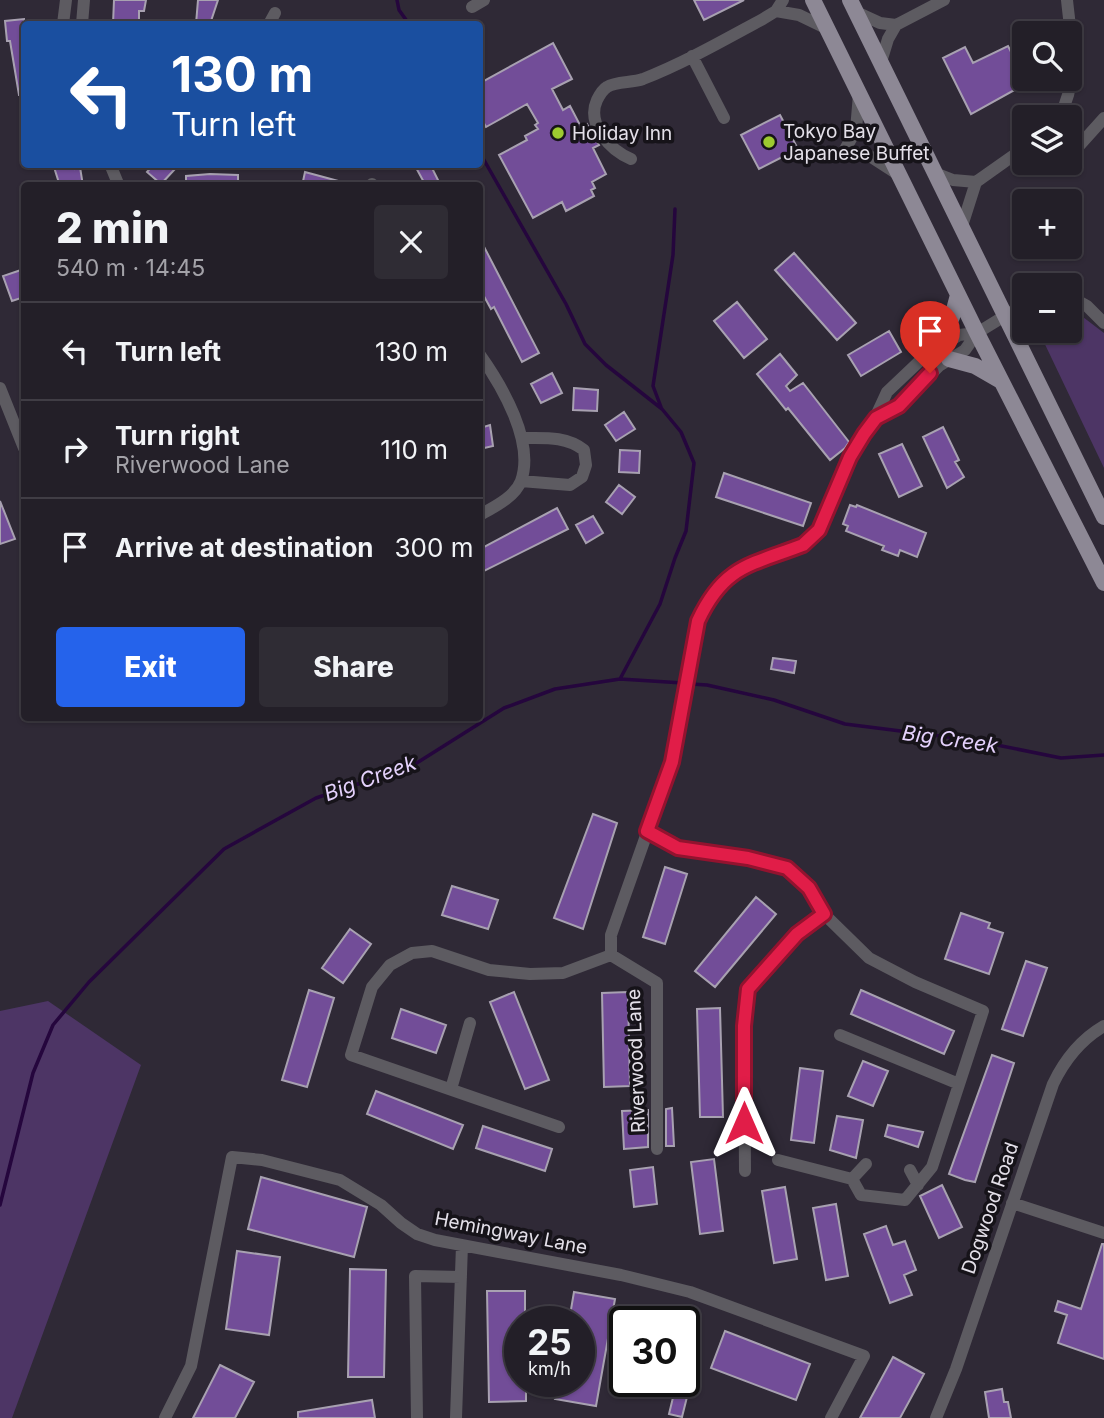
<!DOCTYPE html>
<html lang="en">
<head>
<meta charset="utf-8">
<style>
  body { margin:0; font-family:Inter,sans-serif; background:#2f2c34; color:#f1f3f6; height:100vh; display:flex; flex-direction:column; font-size:26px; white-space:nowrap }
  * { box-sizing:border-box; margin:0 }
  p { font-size:23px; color:#a3a2a8 }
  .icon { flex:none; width:38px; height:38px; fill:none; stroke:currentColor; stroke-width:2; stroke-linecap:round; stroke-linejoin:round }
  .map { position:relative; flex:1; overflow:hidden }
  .panel { position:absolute; left:21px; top:182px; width:462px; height:539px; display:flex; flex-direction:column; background:#231f28; border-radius:7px; box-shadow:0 2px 5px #0004,0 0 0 2px #403d45 }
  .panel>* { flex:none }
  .hud { position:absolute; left:21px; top:21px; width:462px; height:147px; border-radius:7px; box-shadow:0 2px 5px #0004,0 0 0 2px #403d45; background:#1a4fa0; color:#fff; overflow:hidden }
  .fabs { position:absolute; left:1012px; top:21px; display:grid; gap:14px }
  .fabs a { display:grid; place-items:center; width:70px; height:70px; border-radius:7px; background:#231f28; box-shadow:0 2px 5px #0004,0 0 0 2px #403d45; font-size:35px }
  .speed { position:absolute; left:504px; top:1306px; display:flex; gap:14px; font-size:35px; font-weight:700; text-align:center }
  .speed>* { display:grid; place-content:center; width:91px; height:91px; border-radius:50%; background:#231f28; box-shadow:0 2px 5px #0004,0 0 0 2px #403d45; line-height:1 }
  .speed small { font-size:18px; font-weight:400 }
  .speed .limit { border:4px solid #111; border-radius:10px; background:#fff; color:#111 }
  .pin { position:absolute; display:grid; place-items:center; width:60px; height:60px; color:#fff; margin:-72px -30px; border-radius:50% 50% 50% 0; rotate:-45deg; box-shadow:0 0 7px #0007 }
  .pin .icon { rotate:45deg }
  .me { position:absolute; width:77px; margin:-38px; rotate:0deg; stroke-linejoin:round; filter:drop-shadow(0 0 5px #0008) }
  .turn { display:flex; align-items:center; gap:24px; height:147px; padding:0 35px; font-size:32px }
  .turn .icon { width:91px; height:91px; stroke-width:2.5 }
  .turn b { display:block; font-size:49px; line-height:60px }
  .round { display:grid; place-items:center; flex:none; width:74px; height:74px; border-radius:7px; background:#2f2c34 }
  .summary { display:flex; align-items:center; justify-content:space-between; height:119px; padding:0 35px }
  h1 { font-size:42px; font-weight:800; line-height:52px }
  .primary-button { display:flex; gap:14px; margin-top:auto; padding:14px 35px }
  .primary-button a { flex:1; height:80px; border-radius:7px; background:#2563eb; color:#fff; font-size:28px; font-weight:800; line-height:80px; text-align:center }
  .primary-button a+a { background:#2f2c34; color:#f1f3f6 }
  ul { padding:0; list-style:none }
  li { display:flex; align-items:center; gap:21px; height:98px; padding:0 35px; border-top:2px solid #403d45 }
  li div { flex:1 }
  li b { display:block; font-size:26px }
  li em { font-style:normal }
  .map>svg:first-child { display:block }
</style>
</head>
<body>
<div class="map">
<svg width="1104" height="1418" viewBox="0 0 1104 1418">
  <rect width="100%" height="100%" fill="#2f2936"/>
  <!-- green -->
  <path fill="#4d3565" d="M1069,310L1075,311L1104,333V468L1041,336V331H1069Z
    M48,1001L141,1065L12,1418H0V1011Z"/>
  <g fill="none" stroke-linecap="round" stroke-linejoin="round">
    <!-- stream -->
    <path stroke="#25063d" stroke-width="3.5" d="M397,0L399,10L409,24
      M480,153L566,304L585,344L606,365L662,409L681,432L694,463L686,531L675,558L660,604L620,679
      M661,407L653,386L673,255L675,209
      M691,684L707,685L774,700L845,724L972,740L1061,758L1104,755
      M0,1205L33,1073L53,1025L89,982L224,849L316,798L412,766L504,708L555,689L620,679L683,683"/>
  </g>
  <!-- building -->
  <path fill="#724d98" stroke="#a8a1b1" stroke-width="2" d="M114,0H146L144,11H139V24H113Z
    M198,0H218L210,24H196Z
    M694,0H744L704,20Z
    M24,19V95H19L10,41H7L5,21Z
    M553,43L572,79L552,89L563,110L570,106L581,127L587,124L599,145L593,148L606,174L592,182L595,188L591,190L594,196L566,211L562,202L533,218L499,155L527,140L525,136L538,129L535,125L538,123L527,104L486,127L480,116V83Z
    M1008,46L1027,83L971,114L943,58L965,47L973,63Z
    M780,115L798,149L759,169L741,135Z
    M53,164H74L75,169L80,167L83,186H60Z
    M154,164H170L175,169L161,184L147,172Z
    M414,164H430L441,186H426Z
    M305,172L342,182L341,186H302Z
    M210,174L238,175V186H186V176Z
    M480,239L539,353L522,362L494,307L491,309L480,289Z
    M794,253L856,323L837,340L775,270Z
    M24,269V297L12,301L3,276Z
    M737,302L767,339L744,358L714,321Z
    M889,331L901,352L861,376L848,355Z
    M780,354L797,375L786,386L790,391L803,383L849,442L845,448L830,460L788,408L786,410L757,374Z
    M552,373L562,393L541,403L531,384Z
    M574,388L598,390L597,411L573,410Z
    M624,412L635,429L616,441L605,425Z
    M490,425L493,446L480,449V428Z
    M943,427L959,460L955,462L964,477L947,488L923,437Z
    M902,444L922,486L899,497L879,454Z
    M620,450L640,451L639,473L619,472Z
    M724,473L811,503L803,526L716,497Z
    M619,485L635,497L622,514L606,502Z
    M0,501L15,539L0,544Z
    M850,505L856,507L857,505L926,533L917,557L900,550L898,556L882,550L884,546L846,531L848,526L843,524Z
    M557,508L568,529L480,573V549Z
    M593,516L603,533L586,543L576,525Z
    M773,658L796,661L794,673L771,669Z
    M593,814L617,823L583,929L554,918Z
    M665,867L687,874L665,944L643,937Z
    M452,886L498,900L488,929L442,915Z
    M756,897L776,914L715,987L695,971Z
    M961,913L990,923L988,928L1003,933L989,974L945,959Z
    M350,929L371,944L343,983L322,968Z
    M1026,961L1047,968L1023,1036L1002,1029Z
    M309,990L334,998L307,1087L282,1080Z
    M861,990L954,1031L944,1054L851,1014Z
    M514,992L549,1080L525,1089L490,1002Z
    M628,992L630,1086L604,1087L602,993Z
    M720,1008L723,1117H700L697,1009Z
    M401,1009L446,1025L436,1053L392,1038Z
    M992,1055L1014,1063L975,1182L965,1180L949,1174Z
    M863,1061L888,1071L873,1106L848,1096Z
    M800,1068L823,1071L814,1143L791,1140Z
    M376,1091L463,1125L453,1149L367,1114Z
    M672,1108L674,1146H666V1109Z
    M648,1110V1147L624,1149L622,1111Z
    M837,1116L863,1120L856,1158L830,1150Z
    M888,1125L923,1132L918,1147L885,1136Z
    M483,1126L552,1149L545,1171L476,1148Z
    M714,1159L723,1231L700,1234L691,1162Z
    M653,1167L657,1204L634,1207L630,1170Z
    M261,1177L367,1207L354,1257L248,1229Z
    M942,1185L962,1227L939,1238L920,1196Z
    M785,1187L797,1259L774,1263L762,1191Z
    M836,1204L848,1276L826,1280L813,1208Z
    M886,1226L893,1245L905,1241L916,1270L904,1275L912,1295L890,1303L864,1234Z
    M1102,1244H1104V1359L1058,1343L1067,1315L1055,1311L1058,1301L1081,1309Z
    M237,1251L280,1257L269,1335L226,1329Z
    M350,1269L386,1270L384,1377H348Z
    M487,1291H525V1321H520V1381H526V1401L489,1402Z
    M574,1292L615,1299L596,1406L555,1399L559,1381H579V1321H569Z
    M725,1331L810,1364L796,1400L711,1368Z
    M893,1357L924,1374L900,1418H860Z
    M220,1365L254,1382L235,1418H193Z
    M677,1381H691L682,1417L669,1414Z
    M1002,1389L1004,1402H1008L1011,1418H989L985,1392Z
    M372,1400L375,1418H298V1412Z"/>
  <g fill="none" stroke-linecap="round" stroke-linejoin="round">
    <!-- minor -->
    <path stroke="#5d5b61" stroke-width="12" d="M472,7L484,0
      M776,11L799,15L828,29
      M856,12L880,23L896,25
      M63,24L66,0
      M82,24L84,0
      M269,24L275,13
      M692,56L724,118
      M881,62L888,39L896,25L944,0
      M1059,117C1080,80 1071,40 1067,0
      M843,153L856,130L859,94
      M843,153H865L899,175
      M1069,157L1104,118
      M631,159C610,150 586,124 597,100C599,96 602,90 607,87C616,81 632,83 643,79C684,63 724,40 763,19L776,11L783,0
      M110,164L119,186
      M935,173L953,180L976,182
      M372,186V184
      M962,226L976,182L1024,148
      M1069,296L1087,306L1104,323
      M480,355C502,386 535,442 521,481C515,497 494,507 480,515
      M0,388L24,448
      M875,418L899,406L939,366L965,350L977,333L1024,304
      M521,481L570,485L582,477L586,465L584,450C566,436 545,438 523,438
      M647,831L678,848L748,858L787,868L809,888L824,914L869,958L915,982L983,1011L932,1167L905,1200L861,1195L852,1179L778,1160
      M611,955V935L672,762L698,621C724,565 751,565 803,545L819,530L850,457L875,418L887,392L926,355L959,335L977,333
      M611,955L657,983V1149
      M840,1035L959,1084
      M451,1089L470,1023
      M559,1127L351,1055L372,987L390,965L412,953L432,951L489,970L530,974L563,973L611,955
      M910,1170L918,1185
      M745,1171L744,1026L748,989L797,934L824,914
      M852,1179L866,1164
      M1012,1203L1104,1233
      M165,1418L191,1366L232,1157L262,1160L340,1180L381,1205L401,1223L417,1234L435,1240L621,1275L690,1292L864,1356L831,1418
      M417,1418L415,1276L461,1277
      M456,1418L462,1245
      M936,1418L956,1369L1053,1084C1065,1059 1080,1040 1104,1026"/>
    <!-- major -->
    <path stroke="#8d8895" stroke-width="16" d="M813,0L977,333L1104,583
      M850,0L1104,517
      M933,350L952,317L958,295
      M949,359L975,366L1001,381"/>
  </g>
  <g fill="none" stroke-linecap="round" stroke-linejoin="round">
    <defs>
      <path id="route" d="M744,1123V1026L748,989L797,934L824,914L809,888L787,868L748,858L678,848L647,831L672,762L698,621C724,565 751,565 803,545L819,530L850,457L864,434L876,418L899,406L930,373"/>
    </defs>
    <!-- route casing -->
    <use href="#route" stroke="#92132f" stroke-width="18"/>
    <!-- route -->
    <use href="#route" stroke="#e11d48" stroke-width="12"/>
  </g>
  <!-- markers -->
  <g fill="#9dca30" stroke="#161319" stroke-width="2.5">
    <circle cx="558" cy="133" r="7"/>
    <circle cx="769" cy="142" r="7"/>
  </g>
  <g text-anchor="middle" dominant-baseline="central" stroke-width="7" stroke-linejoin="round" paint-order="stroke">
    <!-- poi labels -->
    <g font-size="19" fill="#e4e0e9" stroke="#161319" text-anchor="start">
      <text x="783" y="131">Tokyo Bay<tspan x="783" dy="22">Japanese Buffet</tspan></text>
      <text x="572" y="133">Holiday Inn</text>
    </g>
    <!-- street labels -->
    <g font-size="19" fill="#e4e0e9" stroke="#161319">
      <text transform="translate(636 1061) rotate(-92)">Riverwood Lane</text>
      <text transform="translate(990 1208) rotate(-71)">Dogwood Road</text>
      <text transform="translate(511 1233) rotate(11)">Hemingway Lane</text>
    </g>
    <!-- water labels -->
    <g font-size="21" font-style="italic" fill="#e4d1fc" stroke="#161319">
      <text transform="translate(950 739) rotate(8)">Big Creek</text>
      <text transform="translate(370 778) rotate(-20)">Big Creek</text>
    </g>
  </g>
</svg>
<div class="fabs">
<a><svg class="icon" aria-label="search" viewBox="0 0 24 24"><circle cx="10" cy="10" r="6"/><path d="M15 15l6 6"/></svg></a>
<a><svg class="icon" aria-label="layers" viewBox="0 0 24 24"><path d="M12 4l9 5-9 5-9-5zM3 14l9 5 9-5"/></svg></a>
<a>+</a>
<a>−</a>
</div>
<div class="speed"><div>25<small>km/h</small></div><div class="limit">30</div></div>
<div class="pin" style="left:930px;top:373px;background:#d93025"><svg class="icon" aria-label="arrive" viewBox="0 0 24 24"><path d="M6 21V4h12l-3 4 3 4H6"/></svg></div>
<svg class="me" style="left:744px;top:1123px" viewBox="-20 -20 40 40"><path d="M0-17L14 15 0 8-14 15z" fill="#e11d48" stroke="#fff" stroke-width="4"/></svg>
<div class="hud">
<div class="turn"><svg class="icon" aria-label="left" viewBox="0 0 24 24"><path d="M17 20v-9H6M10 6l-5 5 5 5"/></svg><div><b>130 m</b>Turn left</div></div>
</div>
<section class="panel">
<div class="summary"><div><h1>2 min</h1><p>540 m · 14:45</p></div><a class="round"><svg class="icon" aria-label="close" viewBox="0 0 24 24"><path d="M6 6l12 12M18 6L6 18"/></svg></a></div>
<ul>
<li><svg class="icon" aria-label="left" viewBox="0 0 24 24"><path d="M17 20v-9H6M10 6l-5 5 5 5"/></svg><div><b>Turn left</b></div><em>130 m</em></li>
<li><svg class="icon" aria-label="right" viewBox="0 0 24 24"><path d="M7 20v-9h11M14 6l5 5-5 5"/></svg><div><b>Turn right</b><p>Riverwood Lane</p></div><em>110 m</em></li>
<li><svg class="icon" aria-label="arrive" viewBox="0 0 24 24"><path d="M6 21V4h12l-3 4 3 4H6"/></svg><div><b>Arrive at destination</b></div><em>300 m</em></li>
</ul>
<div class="primary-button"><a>Exit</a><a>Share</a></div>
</section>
</div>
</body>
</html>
